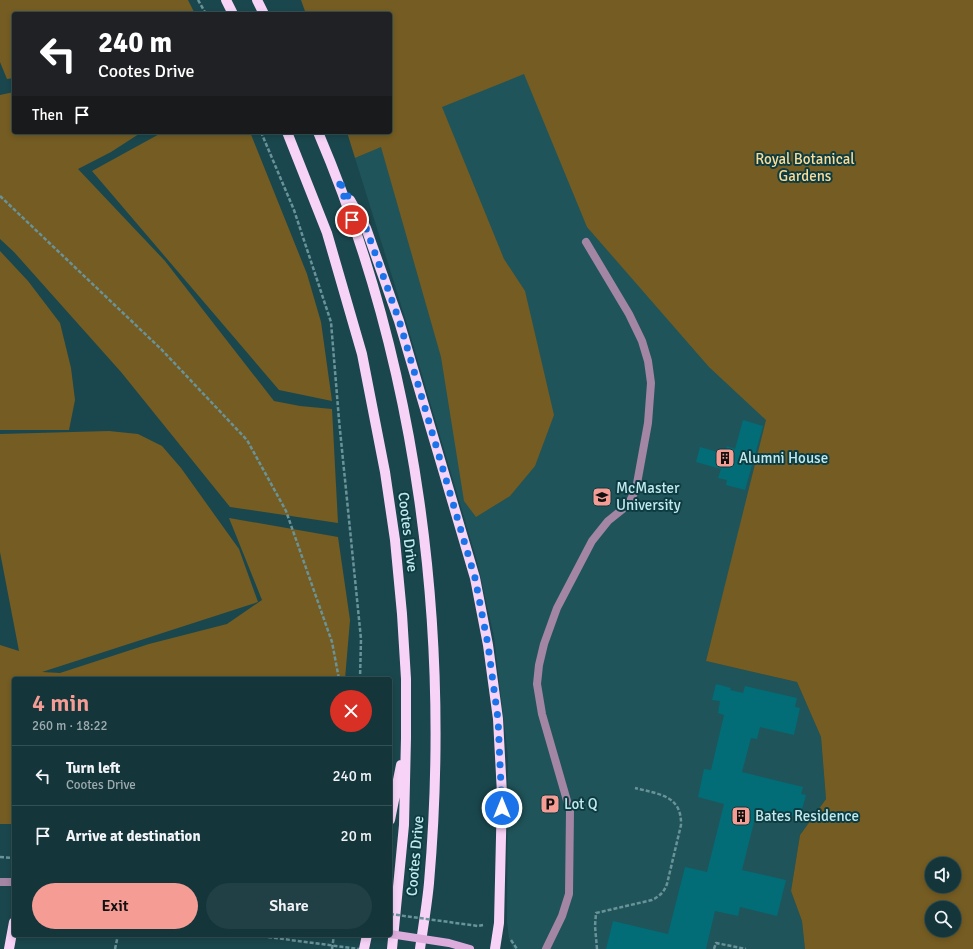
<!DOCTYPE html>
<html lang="en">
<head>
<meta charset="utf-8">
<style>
  body { margin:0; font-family:Signika,sans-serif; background:#214045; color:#f1f3f6; height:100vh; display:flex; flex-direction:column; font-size:15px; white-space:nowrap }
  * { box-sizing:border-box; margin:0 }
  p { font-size:13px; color:#9dabaf }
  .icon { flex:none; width:22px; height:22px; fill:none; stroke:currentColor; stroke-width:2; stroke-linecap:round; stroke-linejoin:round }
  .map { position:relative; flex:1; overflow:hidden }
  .panel { position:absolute; left:12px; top:677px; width:380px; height:260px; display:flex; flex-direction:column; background:#14353a; border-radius:4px; box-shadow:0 2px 6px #0003,0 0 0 1px #335054 }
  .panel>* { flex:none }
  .banner { position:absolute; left:12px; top:12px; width:380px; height:122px; border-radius:4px; box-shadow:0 2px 6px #0003,0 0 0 1px #335054; background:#202124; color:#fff; overflow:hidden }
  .fabs { position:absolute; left:925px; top:857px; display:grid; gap:8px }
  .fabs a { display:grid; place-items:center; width:36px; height:36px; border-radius:50%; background:#14353a; box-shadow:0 2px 6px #0003,0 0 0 1px #335054; font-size:20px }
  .pin { position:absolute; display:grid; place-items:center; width:34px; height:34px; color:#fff; margin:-17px; border:2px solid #fff; border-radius:50%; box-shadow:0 1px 4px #0007 }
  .me { position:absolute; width:44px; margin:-22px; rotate:0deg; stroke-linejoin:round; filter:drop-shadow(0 0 3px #0008) }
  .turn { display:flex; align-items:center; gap:14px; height:84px; padding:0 20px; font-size:18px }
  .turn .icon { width:52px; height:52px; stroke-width:2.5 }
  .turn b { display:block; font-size:28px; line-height:34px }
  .then { display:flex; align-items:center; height:38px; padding:0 20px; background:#0003; gap:8px; font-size:15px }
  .round { display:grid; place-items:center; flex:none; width:42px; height:42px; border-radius:21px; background:#214045 }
  .head { display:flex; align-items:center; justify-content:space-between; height:68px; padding:0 20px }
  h1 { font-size:24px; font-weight:600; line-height:30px; color:#f59c94 }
  .cta { display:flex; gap:8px; margin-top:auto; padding:8px 20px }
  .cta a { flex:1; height:46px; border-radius:24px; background:#f59c94; color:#111; font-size:16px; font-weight:600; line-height:46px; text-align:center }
  .cta a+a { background:#214045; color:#f1f3f6 }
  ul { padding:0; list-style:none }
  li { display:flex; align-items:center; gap:12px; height:60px; padding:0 20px; border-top:1px solid #335054 }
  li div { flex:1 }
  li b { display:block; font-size:15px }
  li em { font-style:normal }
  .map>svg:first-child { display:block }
</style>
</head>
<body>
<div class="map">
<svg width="973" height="949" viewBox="0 0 973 949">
  <rect width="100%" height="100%" fill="#1a474d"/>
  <!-- built -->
  <path fill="#1f545a" d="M568,54L772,402L706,661L797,682L821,737L826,799L800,835L791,891L802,921L805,949H513L509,938L507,922L508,757L494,637L477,561L407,324L355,158L398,139L440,105Z"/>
  <!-- green -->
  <path fill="#755c22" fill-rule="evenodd" d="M0,0H188L195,14H14V78L7,79L0,62Z
    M301,0H973V949H805L802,921L791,891L800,835L826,799L821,737L797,682L706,661L766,420L709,367L587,227L524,74L442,107L504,259L525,291L554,415L535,466L510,496L476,517L464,501L441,357L381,147L355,158L347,132H390V14H306ZM932,864H954V886H932ZM932,908H954V930H932Z
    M14,92V132H142L111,152L78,169L165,261L274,401L300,406L332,409L338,523L230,507L121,372L14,252L0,239V95Z
    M163,132H250L307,274L321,322L332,401L279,390L92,171Z
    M0,251L28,281L60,323L71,368L75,400L69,430H0Z
    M109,431L138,434L162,446L181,468L239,549L258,602L42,672L60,673L149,644L227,624L262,600L229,518L338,537L350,620L345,679H14V824H0V645L19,651L0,552V434Z"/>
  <!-- building -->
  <path fill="#026d76" d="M743,420L763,426L745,490L726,485L727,480L718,478L721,469L696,462L700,447L725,454L727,446L735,449Z
    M716,684L731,688L730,690L743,693L745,686L797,698L795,707L800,708L794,735L760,727L757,739L751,738L742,772L803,787L801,794L806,795L800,817L791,815L790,820L762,813L760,819L755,818L742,870L786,880L777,916L740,907L738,916L715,911L706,949H606L613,921L668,934L685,867L707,872L724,804L698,797L704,769L711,770L724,715L718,713L720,701L712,700Z"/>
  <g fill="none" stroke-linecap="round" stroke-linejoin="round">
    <!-- path -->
    <path stroke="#699399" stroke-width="2.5" stroke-dasharray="4 2" stroke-linecap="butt" d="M198,0L206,14
      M261,132L294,210L331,322L339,420L361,639L360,679
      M0,196L162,350L247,440L286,511L332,642L339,679
      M0,857L14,858
      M257,935L268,937
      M511,940L517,949
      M115,949L118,935
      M332,949L334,935
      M597,949L595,926L596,913L652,900C660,896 664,892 667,884L681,825C682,795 658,794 635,788
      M714,949L716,943L746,949"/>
    <!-- street -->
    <path stroke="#a385a4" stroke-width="8" d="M0,882H14
      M546,949L562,916L569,894L570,811L542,714L537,684L539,665L544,644L557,608L592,541L608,521L628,505L636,489L648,423L651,383L648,361L642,341L629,314L586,242"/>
    <!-- primary -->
    <path stroke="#f8d3f8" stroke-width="10" d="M226,0L233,14
      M257,0L264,14
      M287,132L327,233L362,354L385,472L395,540L402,614L406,679V738L404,825L392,949
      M318,132C418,366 451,630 429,883C427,905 423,927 420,949
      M350,200L366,228L399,321L475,578L488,645L498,719L502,794L499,923L495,949
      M390,820L401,765
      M9,949L14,922
      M364,949L367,935"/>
    <!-- path-bridge -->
    <path stroke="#699399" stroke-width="2.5" stroke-dasharray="4 2" stroke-linecap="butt" d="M390,914L478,926L483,925
      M268,937L359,949"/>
    <!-- secondary-bridge -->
    <path stroke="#dbacdc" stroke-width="8" d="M390,934L449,943L470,949"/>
  </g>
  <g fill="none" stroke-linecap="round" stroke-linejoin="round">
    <!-- route -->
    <path stroke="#1a73e8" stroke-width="7" stroke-dasharray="0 12.6" d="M352,220L338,179L366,228L399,320L475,578L488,645L498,719L502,808"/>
  </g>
  <!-- icons -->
  <defs>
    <symbol id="building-square" viewBox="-11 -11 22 22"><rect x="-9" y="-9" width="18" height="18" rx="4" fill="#f59c94" stroke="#0d3d42"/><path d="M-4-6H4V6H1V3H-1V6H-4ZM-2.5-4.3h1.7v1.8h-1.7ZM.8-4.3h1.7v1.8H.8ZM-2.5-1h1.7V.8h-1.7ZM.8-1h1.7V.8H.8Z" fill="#111"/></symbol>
    <symbol id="university-square" viewBox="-11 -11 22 22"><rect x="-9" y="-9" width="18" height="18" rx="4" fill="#f59c94" stroke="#0d3d42"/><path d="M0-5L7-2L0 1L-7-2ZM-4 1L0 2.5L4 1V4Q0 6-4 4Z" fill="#111"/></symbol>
    <symbol id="parking-square" viewBox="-11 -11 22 22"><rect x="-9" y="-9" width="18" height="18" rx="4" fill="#f59c94" stroke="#0d3d42"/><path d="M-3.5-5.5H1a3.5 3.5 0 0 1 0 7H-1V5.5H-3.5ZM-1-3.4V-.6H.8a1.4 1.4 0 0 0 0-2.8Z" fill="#111"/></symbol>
  </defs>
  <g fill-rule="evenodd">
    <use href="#building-square" x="714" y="447" width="22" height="22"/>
    <use href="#university-square" x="591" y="486" width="22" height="22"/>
    <use href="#parking-square" x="539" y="793" width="22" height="22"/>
    <use href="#building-square" x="730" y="805" width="22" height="22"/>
  </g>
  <g text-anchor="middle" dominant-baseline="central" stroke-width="4" stroke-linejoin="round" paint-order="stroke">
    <!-- park labels -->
    <g font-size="15" fill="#fbdb97" stroke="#0d3d42">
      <text x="805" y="159">Royal Botanical<tspan x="805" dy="17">Gardens</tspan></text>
    </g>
    <!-- poi labels -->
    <g font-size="15" fill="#c2e9ee" stroke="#0d3d42" text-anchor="start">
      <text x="739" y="458">Alumni House</text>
      <text x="616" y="488">McMaster<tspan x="616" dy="17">University</tspan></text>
      <text x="564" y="804">Lot Q</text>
      <text x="755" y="816">Bates Residence</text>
    </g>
    <!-- street labels -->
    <g font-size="15" fill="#c2e9ee" stroke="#0d3d42">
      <text transform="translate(408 532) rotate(83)">Cootes Drive</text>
      <text transform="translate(415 856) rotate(-85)">Cootes Drive</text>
    </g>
  </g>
</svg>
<div class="fabs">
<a><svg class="icon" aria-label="sound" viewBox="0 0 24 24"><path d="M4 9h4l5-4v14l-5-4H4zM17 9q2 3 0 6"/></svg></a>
<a><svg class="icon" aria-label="search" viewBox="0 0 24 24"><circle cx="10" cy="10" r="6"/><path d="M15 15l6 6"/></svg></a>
</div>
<div class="pin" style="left:352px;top:220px;background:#d93025"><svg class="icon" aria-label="arrive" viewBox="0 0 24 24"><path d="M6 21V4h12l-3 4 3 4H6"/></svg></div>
<svg class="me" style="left:502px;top:808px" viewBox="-20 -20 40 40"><circle r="17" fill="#1a73e8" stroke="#fff" stroke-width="3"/><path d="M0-11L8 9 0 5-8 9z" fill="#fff"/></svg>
<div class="banner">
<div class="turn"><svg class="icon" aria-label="left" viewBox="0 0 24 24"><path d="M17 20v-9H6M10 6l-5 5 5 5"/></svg><div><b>240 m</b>Cootes Drive</div></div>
<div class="then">Then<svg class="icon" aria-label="arrive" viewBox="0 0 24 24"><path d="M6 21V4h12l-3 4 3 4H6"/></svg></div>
</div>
<section class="panel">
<div class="head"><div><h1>4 min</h1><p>260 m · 18:22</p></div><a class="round" style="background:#d93025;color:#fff"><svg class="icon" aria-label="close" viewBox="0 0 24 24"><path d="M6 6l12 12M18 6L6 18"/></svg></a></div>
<ul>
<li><svg class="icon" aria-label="left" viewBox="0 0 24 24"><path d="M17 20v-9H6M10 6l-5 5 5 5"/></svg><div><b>Turn left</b><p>Cootes Drive</p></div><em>240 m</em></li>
<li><svg class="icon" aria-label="arrive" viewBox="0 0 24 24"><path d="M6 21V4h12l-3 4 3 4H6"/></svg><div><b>Arrive at destination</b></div><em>20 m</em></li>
</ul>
<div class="cta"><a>Exit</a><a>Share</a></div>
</section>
</div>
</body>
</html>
